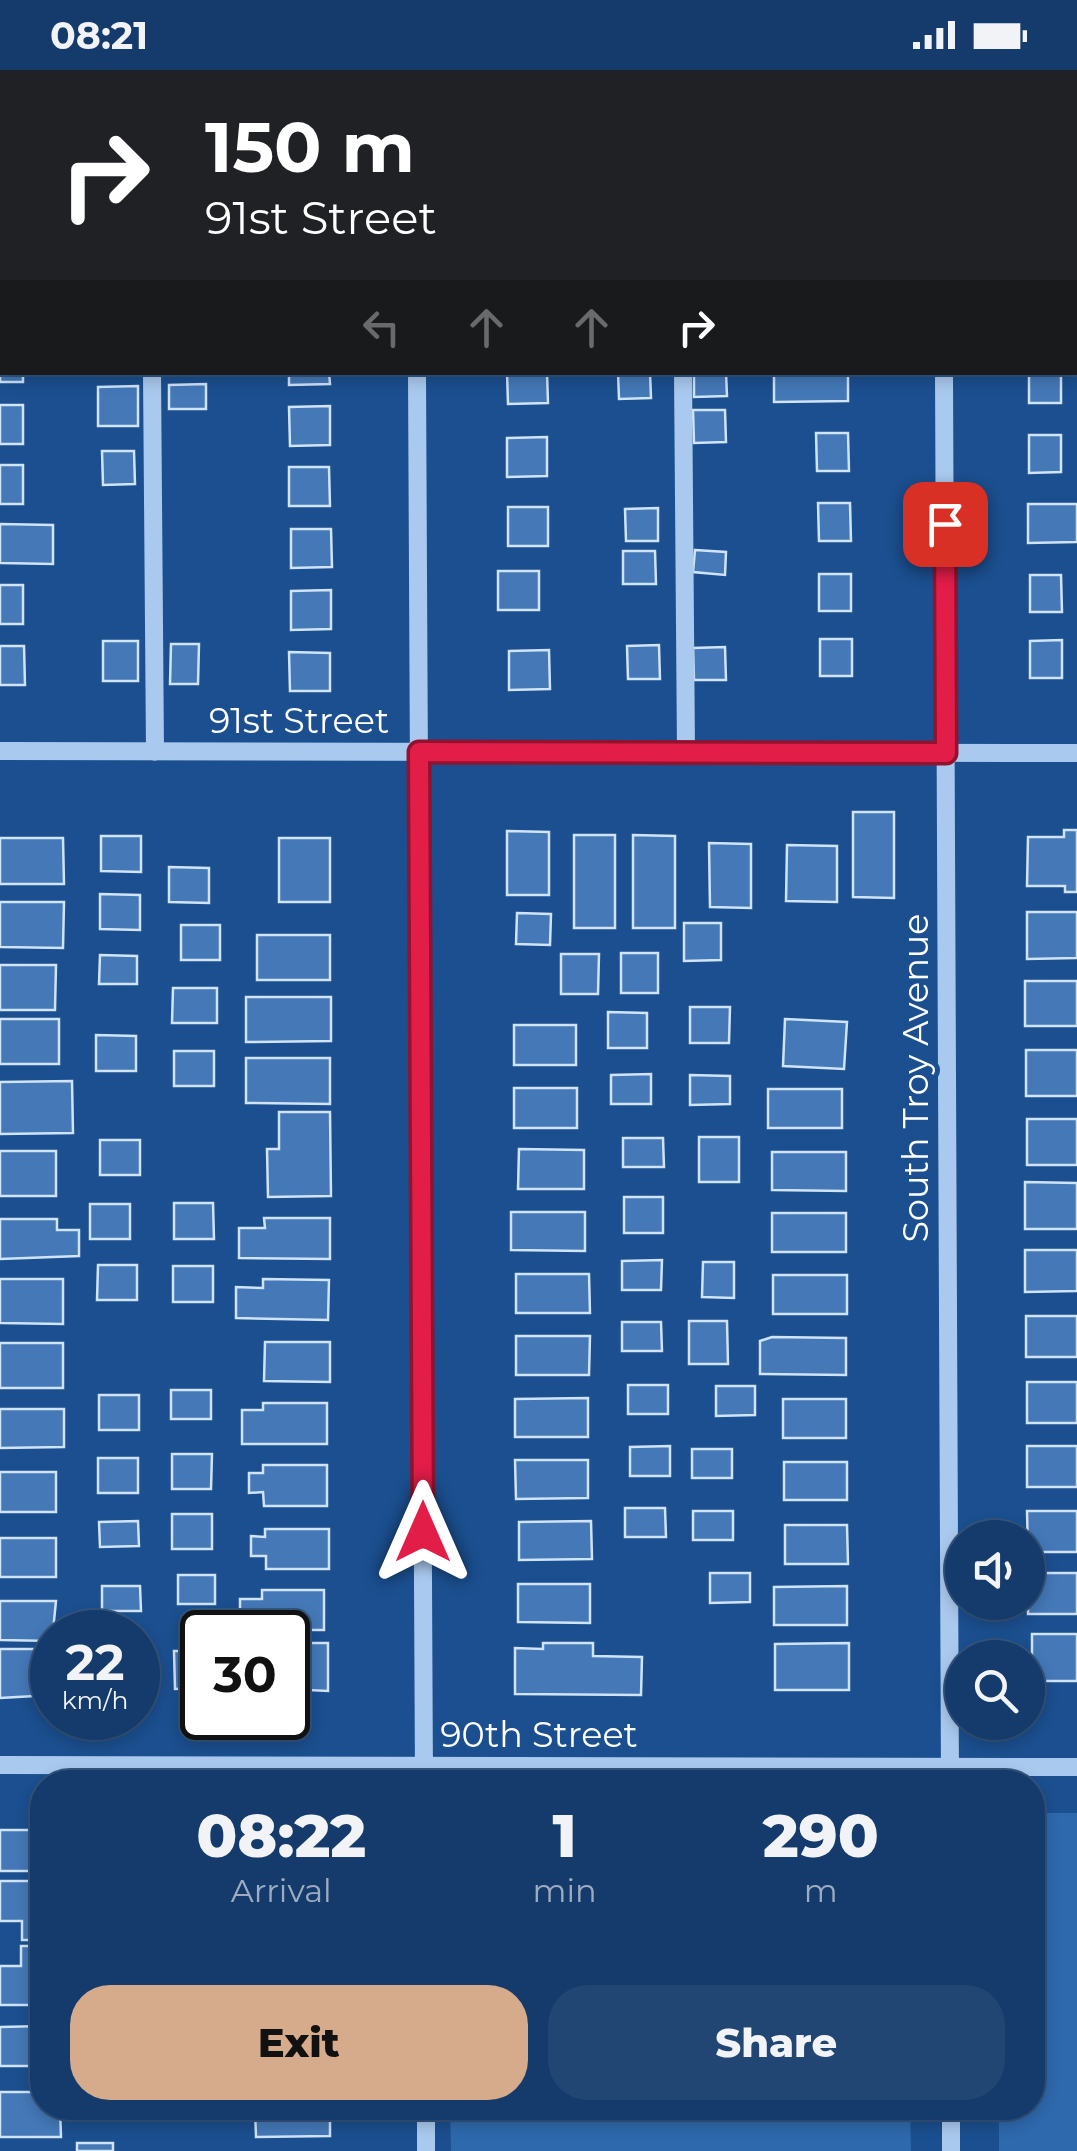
<!DOCTYPE html>
<html lang="en">
<head>
<meta charset="utf-8">
<style>
  body { margin:0; font-family:Montserrat,sans-serif; background:#214673; color:#f1f3f6; height:100vh; display:flex; flex-direction:column; font-size:38px; white-space:nowrap }
  * { box-sizing:border-box; margin:0 }
  p { font-size:32px; color:#9dadc1 }
  .icon { flex:none; width:55px; height:55px; fill:none; stroke:currentColor; stroke-width:2; stroke-linecap:round; stroke-linejoin:round }
  .map { position:relative; flex:1; overflow:hidden }
  .drawer { position:absolute; left:30px; top:1700px; width:1015px; height:350px; display:flex; flex-direction:column; background:#143b6b; border-radius:40px; box-shadow:0 5px 15px #0003,0 0 0 2px #33557e }
  .drawer>* { flex:none }
  .guide { position:absolute; left:0px; top:0px; width:1078px; height:305px; box-shadow:0 5px 15px #0003,0 0 0 2px #33557e; background:#202124; color:#fff; overflow:hidden }
  .tools { position:absolute; left:945px; top:1450px; display:grid; gap:20px }
  .tools a { display:grid; place-items:center; width:100px; height:100px; border-radius:50%; background:#143b6b; box-shadow:0 5px 15px #0003,0 0 0 2px #33557e; font-size:50px }
  .speed { position:absolute; left:30px; top:1540px; display:flex; gap:20px; font-size:50px; font-weight:700; text-align:center }
  .speed>* { display:grid; place-content:center; width:130px; height:130px; border-radius:50%; background:#143b6b; box-shadow:0 5px 15px #0003,0 0 0 2px #33557e; line-height:1 }
  .speed small { font-size:25px; font-weight:400 }
  .speed .limit { border:5px solid #111; border-radius:15px; background:#fff; color:#111 }
  .pin { position:absolute; display:grid; place-items:center; width:85px; height:85px; color:#fff; margin:-42px; border-radius:20px; box-shadow:0 5px 15px #0006 }
  .me { position:absolute; width:110px; margin:-55px; rotate:0deg; stroke-linejoin:round; filter:drop-shadow(0 0 8px #0008) }
  .turn { display:flex; align-items:center; gap:35px; height:210px; padding:0 40px; font-size:45px }
  .turn .icon { width:130px; height:130px; stroke-width:2.5 }
  .turn b { display:block; font-size:70px; line-height:85px }
  .lanes { display:flex; align-items:center; height:95px; padding:0 40px; background:#0003; justify-content:center; gap:50px; direction:ltr }
  .lanes .off { opacity:.35 }
  .eta { display:flex; justify-content:space-evenly; align-items:center; height:170px; text-align:center }
  .eta b { font-size:60px; font-weight:800; line-height:70px }
  .button { display:flex; gap:20px; margin-top:auto; padding:20px 40px }
  .button a { flex:1; height:115px; border-radius:40px; background:#d6ab8b; color:#111; font-size:40px; font-weight:800; line-height:115px; text-align:center }
  .button a+a { background:#214673; color:#f1f3f6 }
  .status { display:flex; justify-content:space-between; align-items:center; height:70px; padding:0 50px; background:#143b6b; direction:ltr }
  .status svg { height:28px; fill:currentColor }
  .map>svg:first-child { display:block }
</style>
</head>
<body>
<div class="status"><b>08:21</b><svg viewBox="0 0 49 12"><path d="M0 12V9h3v3zM5 12V6h3v6zM10 12V3h3v9zM15 12V0h3v12zM26 1h20v11H26zM47 4h2v5h-2z"/></svg></div>
<div class="map">
<svg width="1077" height="2081" viewBox="0 0 1077 2081">
  <rect width="100%" height="100%" fill="#1b4f8f"/>
  <!-- green -->
  <path fill="#2e69ad" d="M1033,1743H1077V2081H999V2038H1032Z
    M450,2038H910L911,2081H451Z"/>
  <!-- building -->
  <path fill="#4478b7" stroke="#cfe3fa" stroke-width="2.5" d="M0,273L2,302H23V312H0Z
    M289,302H329L330,314L289,315Z
    M507,302H547L548,333L508,334Z
    M618,302H650L651,328L619,329Z
    M694,302H726L727,326L694,327Z
    M774,302H848V331L774,332Z
    M1029,302H1061V333H1029Z
    M206,314V339H169V315Z
    M138,316V356H98V317Z
    M0,335H23V374H0Z
    M330,336V375L290,376L289,337Z
    M693,340H725L726,372L694,373Z
    M816,363H848L849,401H817Z
    M1029,365H1061V402L1029,403Z
    M547,367V406L507,407V368Z
    M102,381H134L135,414L103,415Z
    M0,395H23V434H0Z
    M289,397H329L330,436H289Z
    M818,433H850L851,471H819Z
    M1028,434H1077V472L1028,473Z
    M508,437H548V476H508Z
    M658,438V471H626L625,439Z
    M0,454L53,455V494L0,493Z
    M291,459H331L332,497L291,498Z
    M695,480L726,482L725,505L693,502Z
    M623,481H655L656,514H623Z
    M498,501H539V540H498Z
    M819,504H851V541H819Z
    M1030,505H1061L1062,542H1030Z
    M0,515H23V554H0Z
    M331,520V559L291,560V521Z
    M820,569H852V606H820Z
    M1062,570V608H1030V571Z
    M103,571H138V611H103Z
    M171,574H199L198,614H170Z
    M659,575L660,609H628L627,576Z
    M0,576H24L25,615H0Z
    M725,577L726,610H694L693,578Z
    M549,580L550,619L509,620V581Z
    M289,582L330,583V621H290Z
    M853,742H894V828L853,827Z
    M1064,760H1077V822H1065V816H1027L1028,767H1064Z
    M507,761L549,762V825H507Z
    M574,765H615V858H574Z
    M633,765L675,766V858H633Z
    M101,766H141V802L101,801Z
    M0,768H63L64,814H0Z
    M279,768H330V832H279Z
    M709,773L751,774V838L710,837Z
    M787,775L837,776V832L786,831Z
    M169,797L209,798V833L169,832Z
    M100,824L140,825V860L100,859Z
    M0,832H64L63,878L0,877Z
    M1027,842H1077V888L1027,889Z
    M517,843L551,844L550,875L516,874Z
    M684,853H721V890L684,891Z
    M181,855H220V890H181Z
    M257,865H330V910H257Z
    M621,883H658V923H621Z
    M561,884H599L598,924H561Z
    M100,885L137,886V914H99Z
    M0,895H56L55,940H0Z
    M1025,911H1077V956H1025Z
    M173,918H217V953H172Z
    M246,927H331V971L246,972Z
    M690,937H730L729,973H690Z
    M608,942L647,943V978H608Z
    M0,949H59V994H0Z
    M785,949L847,952L844,999L783,996Z
    M514,955H576V995H514Z
    M96,965L136,966V1001H96Z
    M1026,980H1077V1026H1026Z
    M174,981H214V1016H174Z
    M246,988H330V1034L246,1033Z
    M651,1004V1034H611V1005Z
    M690,1005L730,1006V1034L690,1035Z
    M72,1011L73,1063L0,1064V1012Z
    M514,1018H577V1058H514Z
    M768,1019H842V1058H768Z
    M279,1042H330L331,1126L268,1127L267,1079H279Z
    M1027,1049H1077V1095H1027Z
    M699,1067H739V1112H699Z
    M623,1068H663L664,1097H623Z
    M100,1070H140V1105H100Z
    M519,1079L584,1080V1119H518Z
    M0,1081H56V1126H0Z
    M772,1082H846V1121L772,1120Z
    M1025,1112L1077,1113V1159H1025Z
    M624,1127H663V1163H624Z
    M174,1133H213L214,1169H174Z
    M90,1134H130V1169H90Z
    M511,1142H585V1181L511,1180Z
    M772,1143H846V1182H772Z
    M264,1148H330V1189L239,1188V1158H265Z
    M0,1149H57V1160H79V1186L0,1189Z
    M1025,1180H1077V1221L1025,1222Z
    M662,1190L661,1220H622V1191Z
    M703,1192H734V1228L702,1227Z
    M98,1195H137V1230H97Z
    M173,1196H213V1232H173Z
    M516,1204H589L590,1243H516Z
    M773,1205H847V1244H773Z
    M0,1209H63V1254L0,1253Z
    M263,1209L329,1210L328,1250L236,1248V1217L263,1218Z
    M1026,1246H1077V1287H1026Z
    M689,1251H727L728,1294H689Z
    M622,1252H661L662,1281H622Z
    M516,1266H590L589,1305H516Z
    M772,1267L846,1268V1305L760,1304V1271Z
    M265,1272H330V1312L264,1311Z
    M0,1273H63V1318H0Z
    M1027,1312H1077V1353H1027Z
    M628,1315H668V1344H628Z
    M716,1316H755V1345L716,1346Z
    M171,1320H211V1349H171Z
    M99,1325H139V1360H99Z
    M588,1328V1367H515V1329Z
    M783,1329H846V1368H783Z
    M263,1333H327V1374H242V1340H263Z
    M0,1339H64V1377L0,1378Z
    M670,1376V1406H630V1377Z
    M1027,1376H1077V1417H1027Z
    M692,1379H732V1408H692Z
    M172,1384H212L211,1419H172Z
    M98,1388H138V1423H98Z
    M515,1390H588V1428L516,1429Z
    M784,1392H847V1430H784Z
    M263,1395H327V1436H264L263,1422L249,1423V1403H263Z
    M0,1402H56V1442H0Z
    M625,1438H665L666,1467H625Z
    M693,1441H733V1470H693Z
    M1027,1441H1077V1482H1028Z
    M172,1444H212V1479H172Z
    M138,1451L139,1476L100,1477L99,1452Z
    M591,1451L592,1489L519,1490V1452Z
    M785,1455H847L848,1494H785Z
    M265,1459H329V1499H266V1486H251V1466L265,1467Z
    M0,1468H56V1507H0Z
    M710,1503H750V1532L710,1533Z
    M1028,1503H1077V1544H1028Z
    M178,1505H215V1534H178Z
    M518,1514H590V1553L518,1552Z
    M102,1516H140L141,1541H102Z
    M847,1516V1555H774V1517Z
    M262,1520H324V1560H262L261,1555H240V1529H262Z
    M0,1531H56L52,1571L0,1570Z
    M1032,1564H1077V1611H1032Z
    M288,1573H328V1621L288,1619Z
    M543,1573H593V1586L642,1587L641,1625L515,1624V1578L543,1579Z
    M849,1573V1620H775V1574Z
    M0,1579H52V1625L0,1628Z
    M174,1581H202V1618L175,1619Z
    M0,1760H42V1801H0Z
    M0,1811H42V1870H22V1851H0Z
    M21,1876H42V1935H0V1896H21Z
    M42,1956V1996H0V1957Z
    M0,2022H42V2038H60L61,2067H0Z
    M106,2038H142V2043H106Z
    M181,2038H214V2046H181Z
    M255,2038H330V2066L256,2067Z
    M77,2073H113V2081H77Z"/>
  <g fill="none" stroke-linecap="round" stroke-linejoin="round">
    <!-- minor -->
    <path stroke="#a9c9ee" stroke-width="18" d="M149,0V2
      M416,0V2
      M681,0V2
      M943,0V2
      M152,302L155,682
      M417,302L424,1712
      M683,302L686,683
      M944,302L950,1712
      M0,681L1077,683
      M0,1695L1077,1697
      M426,2038V2081
      M951,2038V2081"/>
  </g>
  <g fill="none" stroke-linecap="round" stroke-linejoin="round">
    <defs>
      <path id="route" d="M423,1462L419,682L946,683L945,454"/>
    </defs>
    <!-- route casing -->
    <use href="#route" stroke="#92132f" stroke-width="25"/>
    <!-- route -->
    <use href="#route" stroke="#e11d48" stroke-width="18"/>
  </g>
  <g text-anchor="middle" dominant-baseline="central" stroke-width="10" stroke-linejoin="round" paint-order="stroke">
    <!-- street labels -->
    <g font-size="35" fill="#fff" stroke="#1b4f8f">
      <text x="299" y="650">91st Street</text>
      <text transform="translate(915 1008) rotate(-90)">South Troy Avenue</text>
      <text x="539" y="1664">90th Street</text>
    </g>
  </g>
</svg>
<div class="tools">
<a><svg class="icon" aria-label="sound" viewBox="0 0 24 24"><path d="M4 9h4l5-4v14l-5-4H4zM17 9q2 3 0 6"/></svg></a>
<a><svg class="icon" aria-label="search" viewBox="0 0 24 24"><circle cx="10" cy="10" r="6"/><path d="M15 15l6 6"/></svg></a>
</div>
<div class="speed"><div>22<small>km/h</small></div><div class="limit">30</div></div>
<div class="pin" style="left:945px;top:454px;background:#d93025"><svg class="icon" aria-label="arrive" viewBox="0 0 24 24"><path d="M6 21V4h12l-3 4 3 4H6"/></svg></div>
<svg class="me" style="left:423px;top:1462px" viewBox="-20 -20 40 40"><path d="M0-17L14 15 0 8-14 15z" fill="#e11d48" stroke="#fff" stroke-width="4"/></svg>
<div class="guide">
<div class="turn"><svg class="icon" aria-label="right" viewBox="0 0 24 24"><path d="M7 20v-9h11M14 6l5 5-5 5"/></svg><div><b>150 m</b>91st Street</div></div>
<div class="lanes"><svg class="icon off" aria-label="left" viewBox="0 0 24 24"><path d="M17 20v-9H6M10 6l-5 5 5 5"/></svg><svg class="icon off" aria-label="ahead" viewBox="0 0 24 24"><path d="M12 20V5M6 11l6-6 6 6"/></svg><svg class="icon off" aria-label="ahead" viewBox="0 0 24 24"><path d="M12 20V5M6 11l6-6 6 6"/></svg><svg class="icon" aria-label="right" viewBox="0 0 24 24"><path d="M7 20v-9h11M14 6l5 5-5 5"/></svg></div>
</div>
<section class="drawer">
<div class="eta">
<div><b>08:22</b><p>Arrival</p></div>
<div><b>1</b><p>min</p></div>
<div><b>290</b><p>m</p></div>
</div>
<div class="button"><a>Exit</a><a>Share</a></div>
</section>
</div>
</body>
</html>
